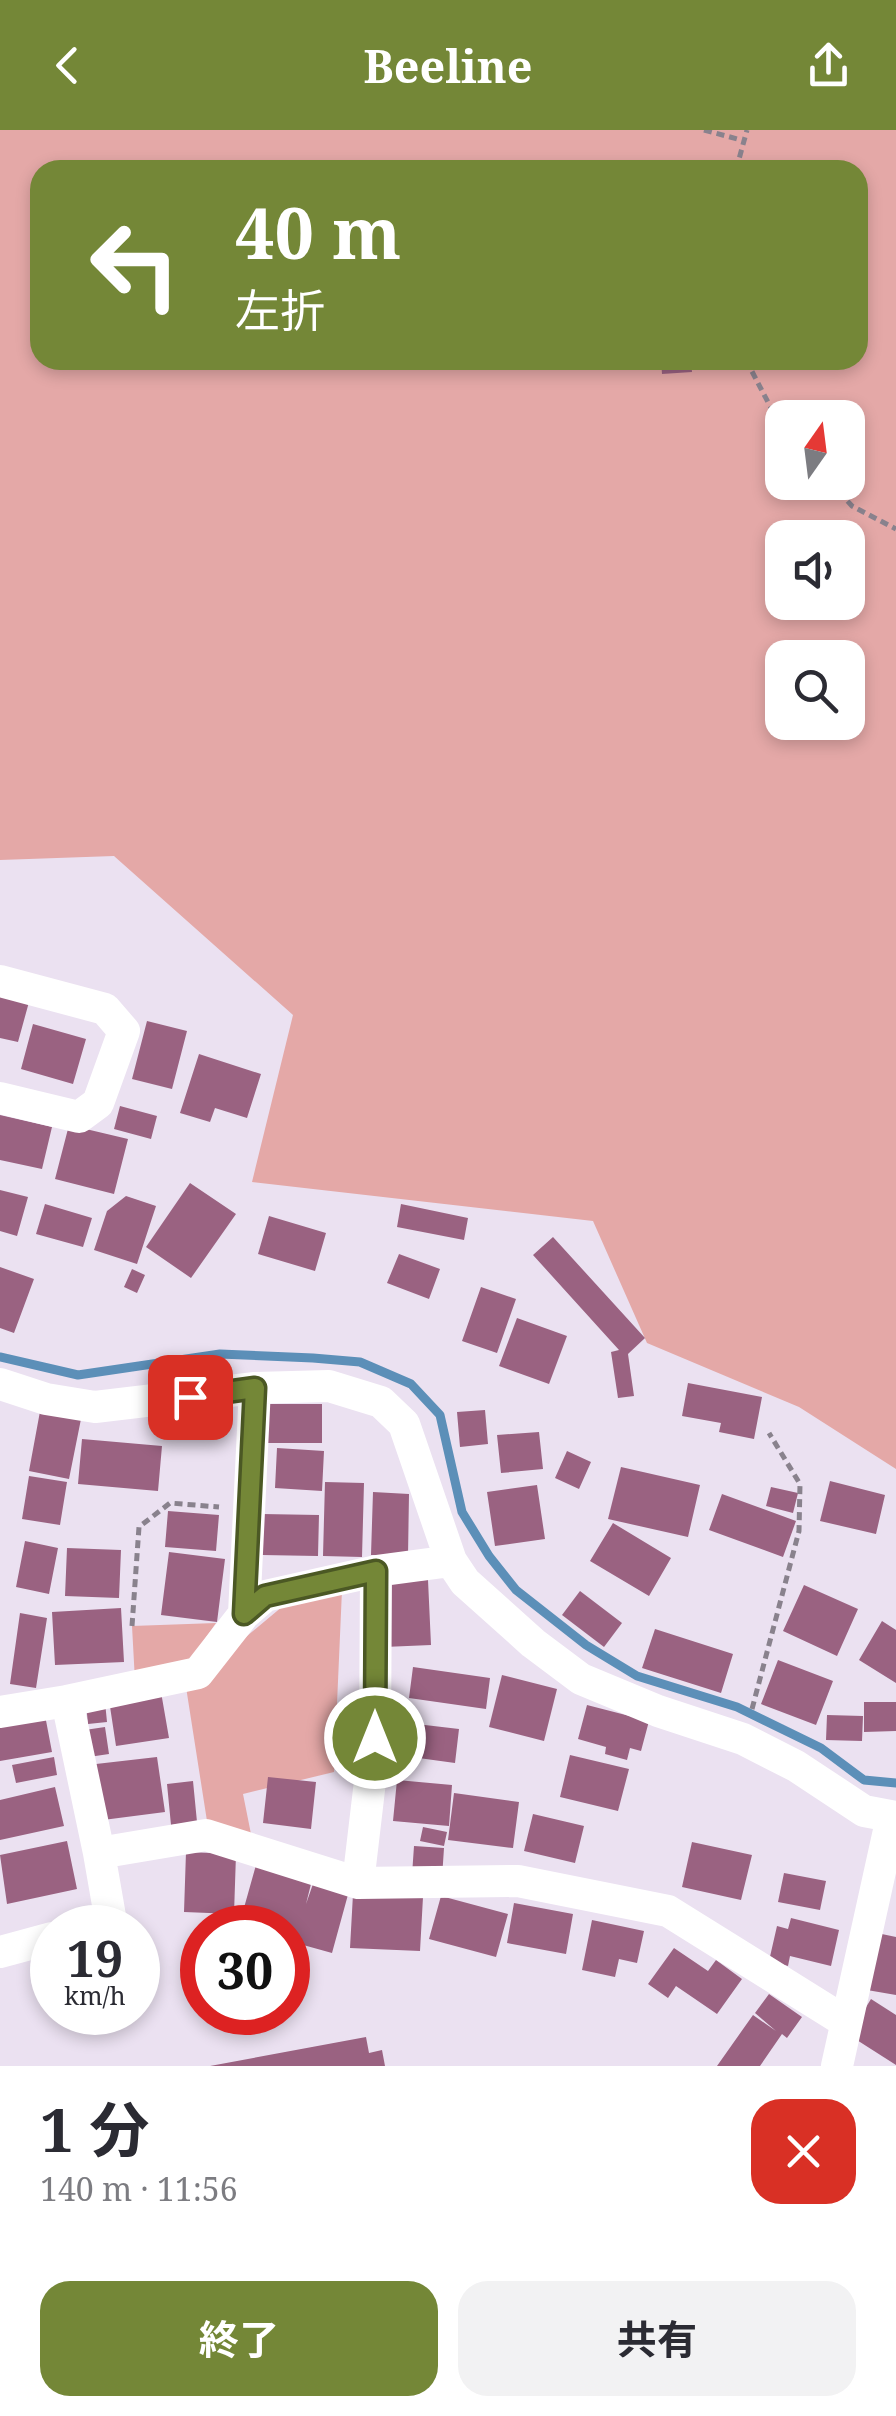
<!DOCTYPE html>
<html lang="ja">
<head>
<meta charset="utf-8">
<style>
  body { margin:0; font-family:"Noto Serif","Noto Sans JP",serif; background:#f2f2f3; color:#2b2b33; height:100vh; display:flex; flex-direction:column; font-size:38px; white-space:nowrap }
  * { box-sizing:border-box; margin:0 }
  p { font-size:32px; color:#7c7c81 }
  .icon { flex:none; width:55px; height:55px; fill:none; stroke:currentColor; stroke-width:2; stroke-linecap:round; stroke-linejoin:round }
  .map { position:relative; height:1936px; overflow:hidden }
  .drawer { display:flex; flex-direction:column; background:#fff; flex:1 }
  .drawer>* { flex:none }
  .top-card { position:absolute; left:30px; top:30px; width:838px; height:210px; border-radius:30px; box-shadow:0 5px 15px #0003; background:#748737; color:#fff; overflow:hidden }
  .needle { width:65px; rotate:14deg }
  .tools { position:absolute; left:765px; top:270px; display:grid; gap:20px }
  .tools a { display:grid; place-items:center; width:100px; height:100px; border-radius:20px; background:#fff; box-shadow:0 5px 15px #0003; font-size:50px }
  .speed { position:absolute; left:30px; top:1775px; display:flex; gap:20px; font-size:50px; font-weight:700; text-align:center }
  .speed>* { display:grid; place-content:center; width:130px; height:130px; border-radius:50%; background:#fff; box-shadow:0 5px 15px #0003; line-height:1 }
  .speed small { font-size:25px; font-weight:400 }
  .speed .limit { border:15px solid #d22; background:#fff; color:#111 }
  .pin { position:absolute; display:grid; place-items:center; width:85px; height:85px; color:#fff; margin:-42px; border-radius:20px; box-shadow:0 5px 15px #0006 }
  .me { position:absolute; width:110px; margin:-55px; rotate:0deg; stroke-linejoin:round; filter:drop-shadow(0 0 8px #0008) }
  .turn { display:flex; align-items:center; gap:35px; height:210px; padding:0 40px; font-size:45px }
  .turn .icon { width:130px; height:130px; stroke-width:2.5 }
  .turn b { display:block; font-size:70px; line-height:85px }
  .round { display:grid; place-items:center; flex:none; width:105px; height:105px; border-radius:30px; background:#f2f2f3 }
  .overview { display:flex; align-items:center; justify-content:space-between; height:170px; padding:0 40px }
  h1 { font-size:60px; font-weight:700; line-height:75px }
  .primary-button { display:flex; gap:20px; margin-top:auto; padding:20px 40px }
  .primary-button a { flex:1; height:115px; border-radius:30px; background:#748737; color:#fff; font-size:40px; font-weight:700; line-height:115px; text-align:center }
  .primary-button a+a { background:#f2f2f3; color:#2b2b33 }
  header { display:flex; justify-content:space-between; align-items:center; height:130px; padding:0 40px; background:#748737; color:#fff; font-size:45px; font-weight:700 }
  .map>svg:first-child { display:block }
</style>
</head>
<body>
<header><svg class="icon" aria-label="back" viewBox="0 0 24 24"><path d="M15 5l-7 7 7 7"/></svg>Beeline<svg class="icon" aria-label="share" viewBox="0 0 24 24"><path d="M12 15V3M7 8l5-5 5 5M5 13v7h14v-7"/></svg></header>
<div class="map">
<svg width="896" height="1936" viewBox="0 0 896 1936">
  <rect width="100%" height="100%" fill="#ebe1f1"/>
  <!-- green -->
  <path fill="#e4a8a7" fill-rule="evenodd" d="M0,0H896V1339L799,1277L647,1213L593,1091L252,1052L293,885L114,726L0,730ZM40,40H858V230H40ZM782,288H848V352H782ZM782,408H848V472H782ZM782,528H848V592H782Z
    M342,1460L334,1642L243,1664L251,1704L207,1691L186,1557L283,1476Z
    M216,1493L181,1543L135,1551L132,1496Z"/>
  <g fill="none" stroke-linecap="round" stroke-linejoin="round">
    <!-- stream -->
    <path stroke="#5c8fb8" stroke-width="9" d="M0,1227L78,1245L220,1224L313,1228L360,1232L411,1254L440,1285L462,1382L489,1426L516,1460L586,1515L637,1546L737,1577L821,1618L864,1650L896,1653"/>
  </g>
  <!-- building -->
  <path fill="#9a6281" d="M661,230H691L692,242L662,244Z
    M0,865L29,872L18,912L0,908Z
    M147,891L187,901L172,959L132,949Z
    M33,894L86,909L73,954L21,939Z
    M199,924L261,944L247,988L215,978L210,992L180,983Z
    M120,976L157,986L151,1009L114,999Z
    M0,985L52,997L42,1039L0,1030Z
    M69,995L128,1009L114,1064L55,1049Z
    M190,1053L236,1084L191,1148L146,1117Z
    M0,1060L28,1067L17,1106L0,1101Z
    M126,1066L156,1076L137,1134L94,1120L107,1081Z
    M45,1074L92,1088L83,1117L36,1104Z
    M401,1074L468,1088L464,1110L397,1097Z
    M269,1086L326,1103L315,1141L258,1124Z
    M553,1107L645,1208L628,1224L634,1266L618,1268L611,1222L619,1220L533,1125Z
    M399,1124L440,1139L429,1169L387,1153Z
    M0,1137L34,1149L14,1203L0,1198Z
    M132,1139L145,1145L137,1163L124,1157Z
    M481,1157L516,1169L497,1223L462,1211Z
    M517,1188L567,1206L549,1254L499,1236Z
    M688,1253L762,1267L754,1309L719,1302L721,1293L682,1286Z
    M262,1274H322V1313H262Z
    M41,1276L82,1284L69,1349L29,1341Z
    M485,1280L488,1314L460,1317L457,1282Z
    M539,1302L543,1339L501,1343L497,1305Z
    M82,1309L162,1316L158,1361L78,1354Z
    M277,1318L324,1321L322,1361L275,1358Z
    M567,1321L591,1332L579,1359L555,1348Z
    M621,1337L700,1355L688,1407L608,1389Z
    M29,1346L67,1352L60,1395L22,1389Z
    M830,1351L885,1365L876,1404L820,1391Z
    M325,1352L364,1353L362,1427L323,1426Z
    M537,1355L545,1409L495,1416L487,1362Z
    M771,1357L798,1363L793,1383L766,1376Z
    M373,1362L409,1364L408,1426L371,1425Z
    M722,1364L796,1391L783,1427L709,1400Z
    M168,1381L219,1385L216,1421L165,1417Z
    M262,1384L319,1385L318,1426L262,1425Z
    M613,1393L671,1428L649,1466L590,1431Z
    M25,1411L58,1418L49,1464L16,1457Z
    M67,1418L121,1420L119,1468L65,1466Z
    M169,1422L225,1429L217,1492L161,1485Z
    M428,1450L431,1515L384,1517L381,1452Z
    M804,1455L858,1479L837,1526L783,1501Z
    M580,1461L622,1493L604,1517L562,1485Z
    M121,1478L124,1532L55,1535L52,1482Z
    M20,1483L47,1488L36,1558L10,1554Z
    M882,1491L896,1500V1553L859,1530Z
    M655,1499L733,1524L721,1563L642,1538Z
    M778,1530L833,1551L816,1595L761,1574Z
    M413,1537L490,1548L486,1579L409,1568Z
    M502,1545L557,1559L544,1611L489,1597Z
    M161,1562L169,1608L116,1616L109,1570Z
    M105,1572L107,1592L88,1594L86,1574Z
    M864,1572H896V1601L864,1602Z
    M587,1575L649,1591L641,1621L630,1618L627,1630L605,1624L606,1617L578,1609Z
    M44,1580L52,1622L0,1631V1588Z
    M827,1585L863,1586L862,1611L826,1610Z
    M408,1593L459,1599L455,1633L404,1626Z
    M105,1597L109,1624L82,1628L78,1601Z
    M570,1625L629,1639L618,1681L560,1667Z
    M54,1627L57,1645L16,1653L12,1635Z
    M157,1627L165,1682L103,1690L96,1634Z
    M268,1647L316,1652L311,1699L263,1693Z
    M397,1650L452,1655L449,1696L393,1691Z
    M193,1651L197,1692L171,1695L167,1654Z
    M55,1657L64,1696L0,1710V1670Z
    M454,1663L519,1672L513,1718L448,1710Z
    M533,1684L584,1696L575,1733L524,1721Z
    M423,1697L447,1702L444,1716L420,1711Z
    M67,1711L77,1759L7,1774L0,1725Z
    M692,1712L752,1725L741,1770L682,1757Z
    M414,1716L444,1718L442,1748L412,1745Z
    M186,1722L236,1724L234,1784L184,1782Z
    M256,1735L312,1750L306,1774L314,1751L349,1761L332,1823L296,1813L298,1807L288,1805V1798H261L240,1792Z
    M784,1743L826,1751L820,1780L778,1772Z
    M353,1764L423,1767L420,1821L350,1818Z
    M441,1766L508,1784L496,1827L429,1809Z
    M514,1773L573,1784L566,1824L507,1813Z
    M791,1788L839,1800L831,1836L790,1826L788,1836L769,1831L777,1796L788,1799Z
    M592,1790L644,1801L637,1833L619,1829L615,1847L582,1840Z
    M877,1803L896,1807V1865L867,1860Z
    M674,1818L708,1841L716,1830L742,1849L717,1884L676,1856L668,1868L648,1854Z
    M769,1864L802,1887L787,1908L782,1904L760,1936H717L753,1885L776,1901L755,1883Z
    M871,1869L896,1885V1935L849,1905Z
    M366,1907L369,1923L382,1920L385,1936H210Z"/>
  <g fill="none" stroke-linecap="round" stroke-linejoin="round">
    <!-- path -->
    <path stroke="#89828d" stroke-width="5" stroke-dasharray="8 5" stroke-linecap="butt" d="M704,0L741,10
      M736,40L747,0
      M746,230L782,299
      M830,352L852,376L896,399
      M132,1496L139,1397L170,1373L219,1377
      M752,1579L799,1401L800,1354L769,1303"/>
    <!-- minor -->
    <path stroke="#fff" stroke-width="32" d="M0,851L105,879L124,901L98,973L79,987L0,968
      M0,1254L46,1269L95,1277L255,1258L329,1256L381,1272L404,1294L451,1431L465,1452L533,1513L581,1549L658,1581L743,1609L796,1636L864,1681L896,1687
      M451,1431L376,1441L265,1466L244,1484L198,1543L67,1571L99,1723L206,1705L358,1753L518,1751L668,1781L846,1892
      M244,1484L255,1258
      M0,1582L67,1571
      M358,1753L375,1609L376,1441
      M91,1798L111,1792L99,1723
      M0,1822L52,1808
      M837,1936L892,1687"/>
  </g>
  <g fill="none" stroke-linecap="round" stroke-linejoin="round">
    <defs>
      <path id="route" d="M190,1267L255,1258L244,1484L265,1466L376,1441L375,1608"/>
    </defs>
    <!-- route casing -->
    <use href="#route" stroke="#4b5824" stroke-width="25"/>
    <!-- route -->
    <use href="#route" stroke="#748737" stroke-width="18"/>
  </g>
</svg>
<div class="tools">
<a><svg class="needle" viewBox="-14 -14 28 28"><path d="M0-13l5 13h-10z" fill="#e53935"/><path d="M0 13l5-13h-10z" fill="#7c7c81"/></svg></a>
<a><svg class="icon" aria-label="sound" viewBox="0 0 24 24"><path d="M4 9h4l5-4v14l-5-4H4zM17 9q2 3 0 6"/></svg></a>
<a><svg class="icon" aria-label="search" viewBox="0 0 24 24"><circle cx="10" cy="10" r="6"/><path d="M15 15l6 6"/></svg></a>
</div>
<div class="speed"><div>19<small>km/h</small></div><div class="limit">30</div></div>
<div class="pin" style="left:190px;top:1267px;background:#d93025"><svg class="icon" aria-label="arrive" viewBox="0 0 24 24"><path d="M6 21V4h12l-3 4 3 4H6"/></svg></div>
<svg class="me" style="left:375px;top:1608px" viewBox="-20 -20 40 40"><circle r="17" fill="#748737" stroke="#fff" stroke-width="3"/><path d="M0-11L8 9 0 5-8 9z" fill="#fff"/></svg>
<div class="top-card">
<div class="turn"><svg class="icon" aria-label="left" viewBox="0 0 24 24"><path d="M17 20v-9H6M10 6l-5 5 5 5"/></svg><div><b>40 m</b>左折</div></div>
</div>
</div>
<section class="drawer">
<div class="overview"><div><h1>1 分</h1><p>140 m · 11:56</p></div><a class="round" style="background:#d93025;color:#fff"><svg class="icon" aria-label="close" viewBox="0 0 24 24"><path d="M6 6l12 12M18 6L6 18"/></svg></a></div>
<div class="primary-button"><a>終了</a><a>共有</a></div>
</section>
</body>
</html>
